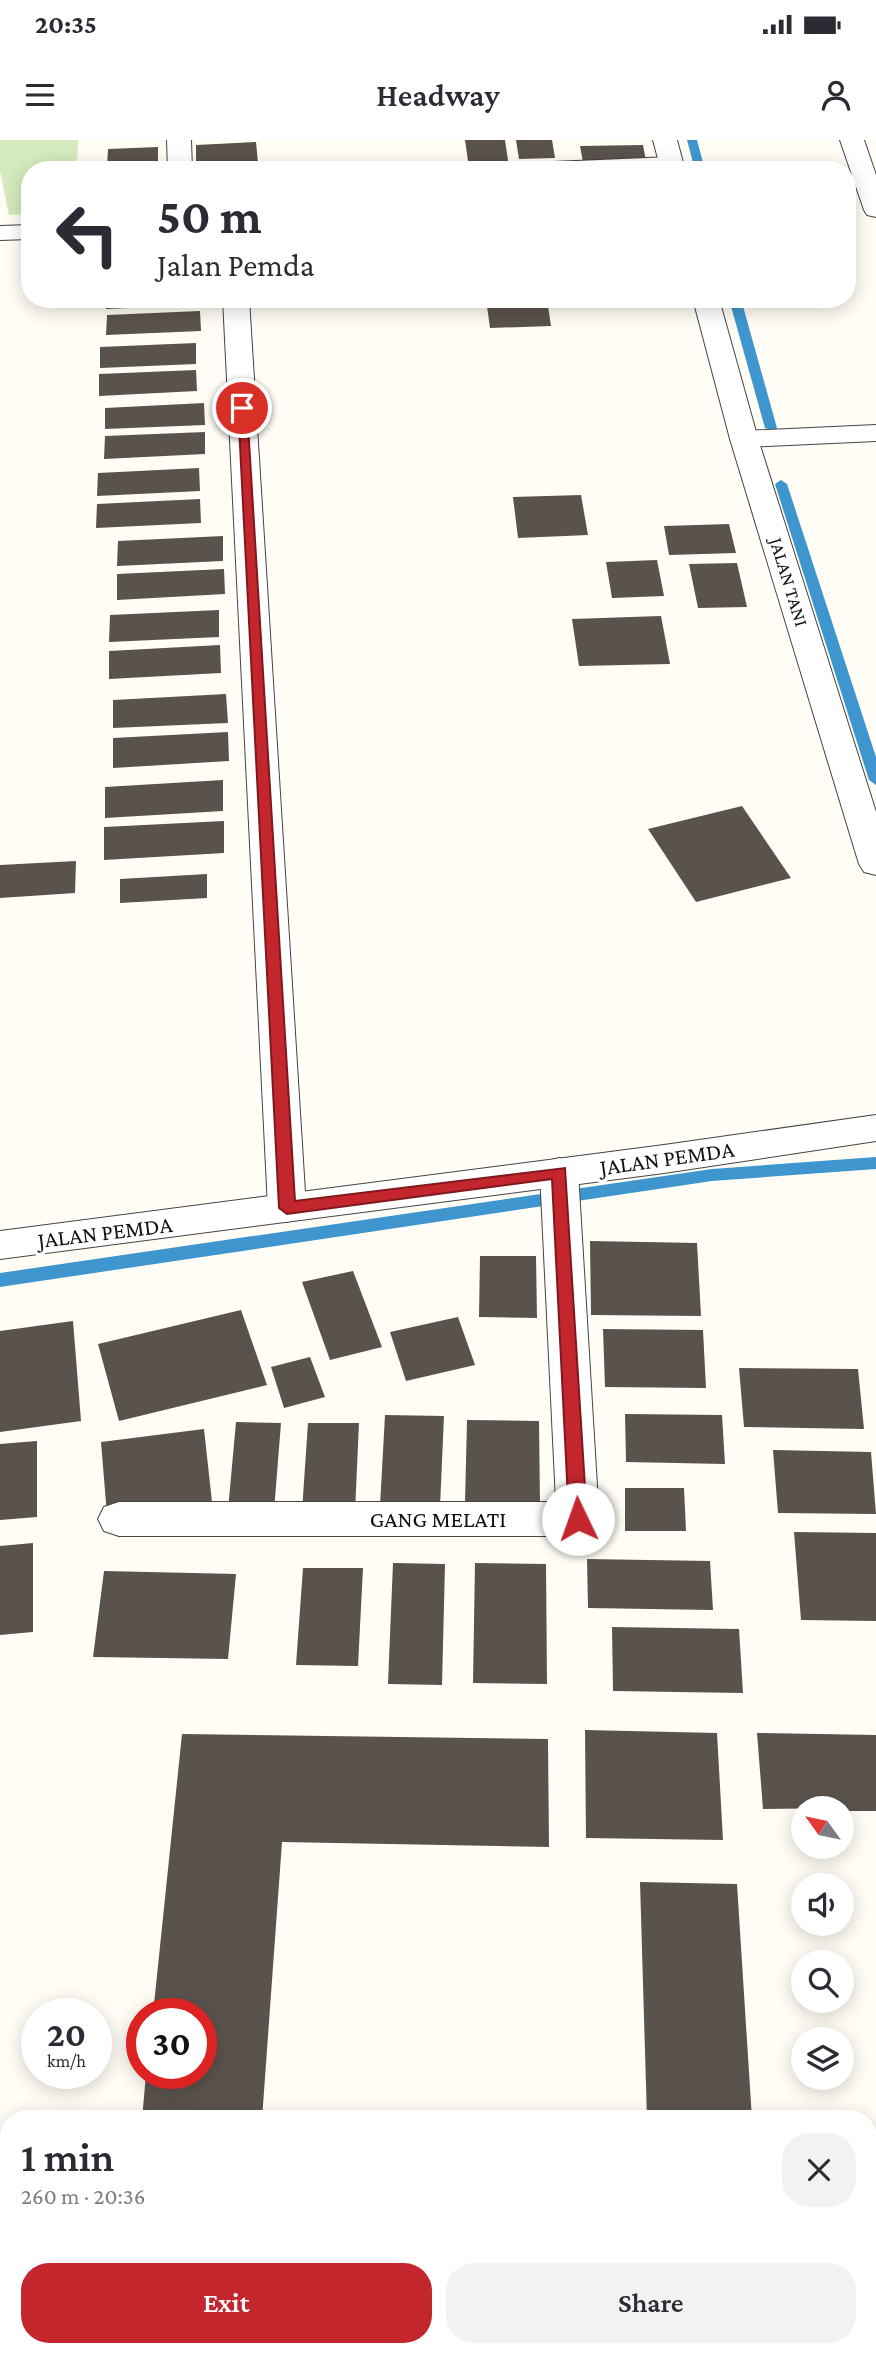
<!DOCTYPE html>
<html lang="en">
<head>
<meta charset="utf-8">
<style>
  body { margin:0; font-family:"Crimson Pro",serif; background:#f2f2f3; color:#2b2b33; height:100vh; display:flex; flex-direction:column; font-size:26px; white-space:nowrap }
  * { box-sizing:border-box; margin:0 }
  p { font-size:23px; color:#7c7c81 }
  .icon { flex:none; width:38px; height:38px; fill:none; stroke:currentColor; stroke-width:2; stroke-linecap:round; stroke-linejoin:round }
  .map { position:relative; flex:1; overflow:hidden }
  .details { position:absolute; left:0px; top:1970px; width:877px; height:247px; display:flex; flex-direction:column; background:#fff; border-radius:28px 28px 0 0; box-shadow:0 4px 18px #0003 }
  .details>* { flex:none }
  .banner { position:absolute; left:21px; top:21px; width:835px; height:147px; border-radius:28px; box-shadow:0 4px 18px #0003; background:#fff; color:#2b2b33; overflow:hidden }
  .needle { width:46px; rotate:303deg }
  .buttons { position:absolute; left:791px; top:1656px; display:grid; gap:14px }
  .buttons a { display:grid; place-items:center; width:63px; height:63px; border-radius:50%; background:#fff; box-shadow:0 4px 18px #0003; font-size:35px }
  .speed { position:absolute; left:21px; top:1858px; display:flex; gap:14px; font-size:35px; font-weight:700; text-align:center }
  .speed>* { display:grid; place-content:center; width:91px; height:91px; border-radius:50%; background:#fff; box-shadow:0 4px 18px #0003; line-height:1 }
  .speed small { font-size:18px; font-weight:400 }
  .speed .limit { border:10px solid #d22; background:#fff; color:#111 }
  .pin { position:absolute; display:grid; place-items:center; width:60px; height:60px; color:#fff; margin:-30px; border:4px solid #fff; border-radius:50%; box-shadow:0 2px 7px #0007 }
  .me { position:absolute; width:77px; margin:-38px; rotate:357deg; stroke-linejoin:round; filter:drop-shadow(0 0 5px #0008) }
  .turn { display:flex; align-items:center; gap:24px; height:147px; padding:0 21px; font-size:32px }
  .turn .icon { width:91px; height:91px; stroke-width:2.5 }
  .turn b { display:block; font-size:49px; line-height:60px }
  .round { display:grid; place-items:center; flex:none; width:74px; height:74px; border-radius:28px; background:#f2f2f3 }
  .summary { display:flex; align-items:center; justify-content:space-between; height:119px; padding:0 21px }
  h1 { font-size:42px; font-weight:600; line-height:52px }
  .button { display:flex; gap:14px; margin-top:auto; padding:14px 21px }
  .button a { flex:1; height:80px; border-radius:28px; background:#c4262e; color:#fff; font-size:28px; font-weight:600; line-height:80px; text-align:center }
  .button a+a { background:#f2f2f3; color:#2b2b33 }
  .status { display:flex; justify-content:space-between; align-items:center; height:49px; padding:0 35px; background:#fff; direction:ltr }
  .status svg { height:19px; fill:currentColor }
  header { display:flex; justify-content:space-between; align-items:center; height:91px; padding:0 21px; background:#fff; font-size:32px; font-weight:600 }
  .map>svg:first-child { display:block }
</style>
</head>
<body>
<div class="status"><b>20:35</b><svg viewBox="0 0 49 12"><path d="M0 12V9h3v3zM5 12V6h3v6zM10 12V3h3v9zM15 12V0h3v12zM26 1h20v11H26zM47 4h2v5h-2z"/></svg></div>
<header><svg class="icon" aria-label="menu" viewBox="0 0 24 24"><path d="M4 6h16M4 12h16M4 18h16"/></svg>Headway<svg class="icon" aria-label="person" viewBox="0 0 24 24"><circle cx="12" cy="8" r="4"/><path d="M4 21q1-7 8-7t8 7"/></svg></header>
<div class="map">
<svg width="876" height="2216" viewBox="0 0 876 2216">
  <rect width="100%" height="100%" fill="#fffdf5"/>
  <!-- green -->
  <path fill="#d5ebbd" d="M0,0H78L77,30H30V74L9,75L0,31Z"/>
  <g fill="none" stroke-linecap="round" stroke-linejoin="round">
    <!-- stream -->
    <path fill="#3f96cf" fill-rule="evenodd" d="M687,0H697L705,30H695Z
      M729,159H741L777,288L775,291L765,288Z
      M781,340L787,344L876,617V645L869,640L775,344Z
      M876,1017V1029L712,1041L0,1147V1133L712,1029Z"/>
  </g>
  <!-- building -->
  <path fill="#5a524d" d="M465,0H505L509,27L469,28Z
    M516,0H552L555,18L519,19Z
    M256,2L258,23L196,25V5Z
    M643,5L646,21L583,22L580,6Z
    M158,7V25L107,27L108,9Z
    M107,159H200V165L106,169Z
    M486,159H547L551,186L490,188Z
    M200,171L201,191L106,195L107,175Z
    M196,203V224L100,228V207Z
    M196,230L197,251L99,256V234Z
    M204,263L205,285L105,289V268Z
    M205,292V314L104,319L105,296Z
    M199,328L200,351L97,356L98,333Z
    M581,355L588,395L518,398L513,357Z
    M200,359L201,383L96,388L97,364Z
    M729,384L736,413L669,415L664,386Z
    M223,396V421L117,426L118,401Z
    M657,420L664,456L612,458L606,422Z
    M737,423L747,467L698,468L689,424Z
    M224,429L225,454L117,460V434Z
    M219,470V497L109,502L110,475Z
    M661,476L670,524L579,526L572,479Z
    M220,505L221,533L109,539V511Z
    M226,554L228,583L113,588V560Z
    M228,592L229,621L113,628V598Z
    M223,640V671L105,678V647Z
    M742,666L791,738L696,762L648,689Z
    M224,681V713L104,720V687Z
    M76,721L75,753L0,758V725Z
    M207,734V758L120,763V739Z
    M590,1101L697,1103L701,1176L591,1175Z
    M480,1116H536L537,1178L479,1177Z
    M353,1131L382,1207L330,1220L302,1142Z
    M241,1170L267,1245L119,1281L98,1204Z
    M458,1177L475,1225L406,1241L390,1192Z
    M73,1181L81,1281L0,1292V1191Z
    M603,1189L703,1190L706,1248L605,1247Z
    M310,1217L325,1257L284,1268L271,1227Z
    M739,1228L858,1229L864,1289L744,1287Z
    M625,1274L722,1275L725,1324L626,1322Z
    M385,1275L444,1276L440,1367L380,1366Z
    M467,1280L539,1281L540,1364L465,1363Z
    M236,1282L281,1283L274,1371L228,1370Z
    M308,1283H359L355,1372L302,1371Z
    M204,1289L212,1362L107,1375L101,1302Z
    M37,1301V1377L0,1380V1304Z
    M773,1310L871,1312L876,1374L778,1373Z
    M625,1348H684L686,1391H625Z
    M794,1392L876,1393V1481L801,1480Z
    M33,1403V1492L0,1495V1406Z
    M587,1419L710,1421L713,1470L588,1468Z
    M393,1423L445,1424L442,1545L388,1544Z
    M475,1423L546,1424L547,1544L473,1543Z
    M303,1428H363L358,1526L296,1525Z
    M104,1431L236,1434L228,1519L93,1517Z
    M612,1487L739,1489L743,1553L613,1551Z
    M585,1590L717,1593L723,1700L586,1698Z
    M757,1593L876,1595V1671H842V1668L763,1669Z
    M182,1594L548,1599L549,1707L282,1702L262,1979H142L146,1934H201V1874H153Z
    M640,1742L737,1744L752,1979H647Z
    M117,2208H245V2216H117Z
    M655,2208H766V2216H655Z"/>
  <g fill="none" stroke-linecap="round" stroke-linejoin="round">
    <defs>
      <path id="minor" d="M167,0H191L192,30H168Z
        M840,0H864L876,35V77L867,75L864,70Z
        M671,17L679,19L683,24L679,29L516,30L520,25L528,23Z
        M30,85V99L0,100V86Z
        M223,159H249L306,1068L300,1078L287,1082L274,1078L268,1068Z
        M876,285V301L744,307L734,305L730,299L734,293L744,291Z
        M559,1018L572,1022L578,1032L599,1379L593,1391L578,1396H119L104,1391L98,1379L104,1367L119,1362H556L540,1032L546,1022Z"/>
      <path id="tertiary" d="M653,0H677L685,30H661Z
        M693,159H719L758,299L876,672V735L864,732L859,724L730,299Z
        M876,975V1001L664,1033L0,1119V1091L664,1005Z"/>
    </defs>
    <!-- minor casing -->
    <use href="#minor" stroke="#444" stroke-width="2"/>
    <!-- tertiary casing -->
    <use href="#tertiary" stroke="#444" stroke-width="2"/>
    <!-- minor -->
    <use href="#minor" fill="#fff" fill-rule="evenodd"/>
    <!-- tertiary -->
    <use href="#tertiary" fill="#fff" fill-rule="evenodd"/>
  </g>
  <!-- route -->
  <path fill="#c4262e" stroke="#7f191e" stroke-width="2" d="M238,266L247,268L295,1061L565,1028L587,1379L578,1386L569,1379L552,1039L287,1074L279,1068Z"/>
  <g text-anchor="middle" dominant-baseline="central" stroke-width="7" stroke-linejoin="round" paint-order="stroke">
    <!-- far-street labels -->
    <g font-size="19" fill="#111" stroke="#fff">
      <text transform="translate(789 442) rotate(73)">JALAN TANI</text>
    </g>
    <!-- street labels -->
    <g font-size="23" fill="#111" stroke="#fff">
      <text transform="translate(667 1018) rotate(-8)">JALAN PEMDA</text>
      <text transform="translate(105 1092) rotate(-7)">JALAN PEMDA</text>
      <text x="438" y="1379">GANG MELATI</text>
    </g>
  </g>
</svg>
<div class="buttons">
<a><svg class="needle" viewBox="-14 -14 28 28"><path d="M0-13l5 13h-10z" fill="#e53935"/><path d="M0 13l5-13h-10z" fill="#7c7c81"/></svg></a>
<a><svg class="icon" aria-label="sound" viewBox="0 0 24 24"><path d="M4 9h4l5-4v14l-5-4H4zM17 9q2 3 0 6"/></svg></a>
<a><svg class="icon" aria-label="search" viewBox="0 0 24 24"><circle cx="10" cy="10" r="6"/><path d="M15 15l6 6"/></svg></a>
<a><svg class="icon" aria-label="layers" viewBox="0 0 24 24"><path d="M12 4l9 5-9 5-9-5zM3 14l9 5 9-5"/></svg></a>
</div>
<div class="speed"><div>20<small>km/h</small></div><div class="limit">30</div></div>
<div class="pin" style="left:242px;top:268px;background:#d93025"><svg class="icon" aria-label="arrive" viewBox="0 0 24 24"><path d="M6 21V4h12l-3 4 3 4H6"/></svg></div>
<svg class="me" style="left:578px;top:1379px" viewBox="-20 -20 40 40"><circle r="19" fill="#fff"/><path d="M0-13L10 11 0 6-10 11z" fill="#c4262e"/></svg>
<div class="banner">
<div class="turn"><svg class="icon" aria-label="left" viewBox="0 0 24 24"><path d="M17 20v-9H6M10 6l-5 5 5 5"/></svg><div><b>50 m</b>Jalan Pemda</div></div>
</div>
<section class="details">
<div class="summary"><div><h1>1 min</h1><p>260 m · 20:36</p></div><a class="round"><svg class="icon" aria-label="close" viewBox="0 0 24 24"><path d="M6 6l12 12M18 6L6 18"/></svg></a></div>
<div class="button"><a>Exit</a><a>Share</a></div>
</section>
</div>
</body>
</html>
